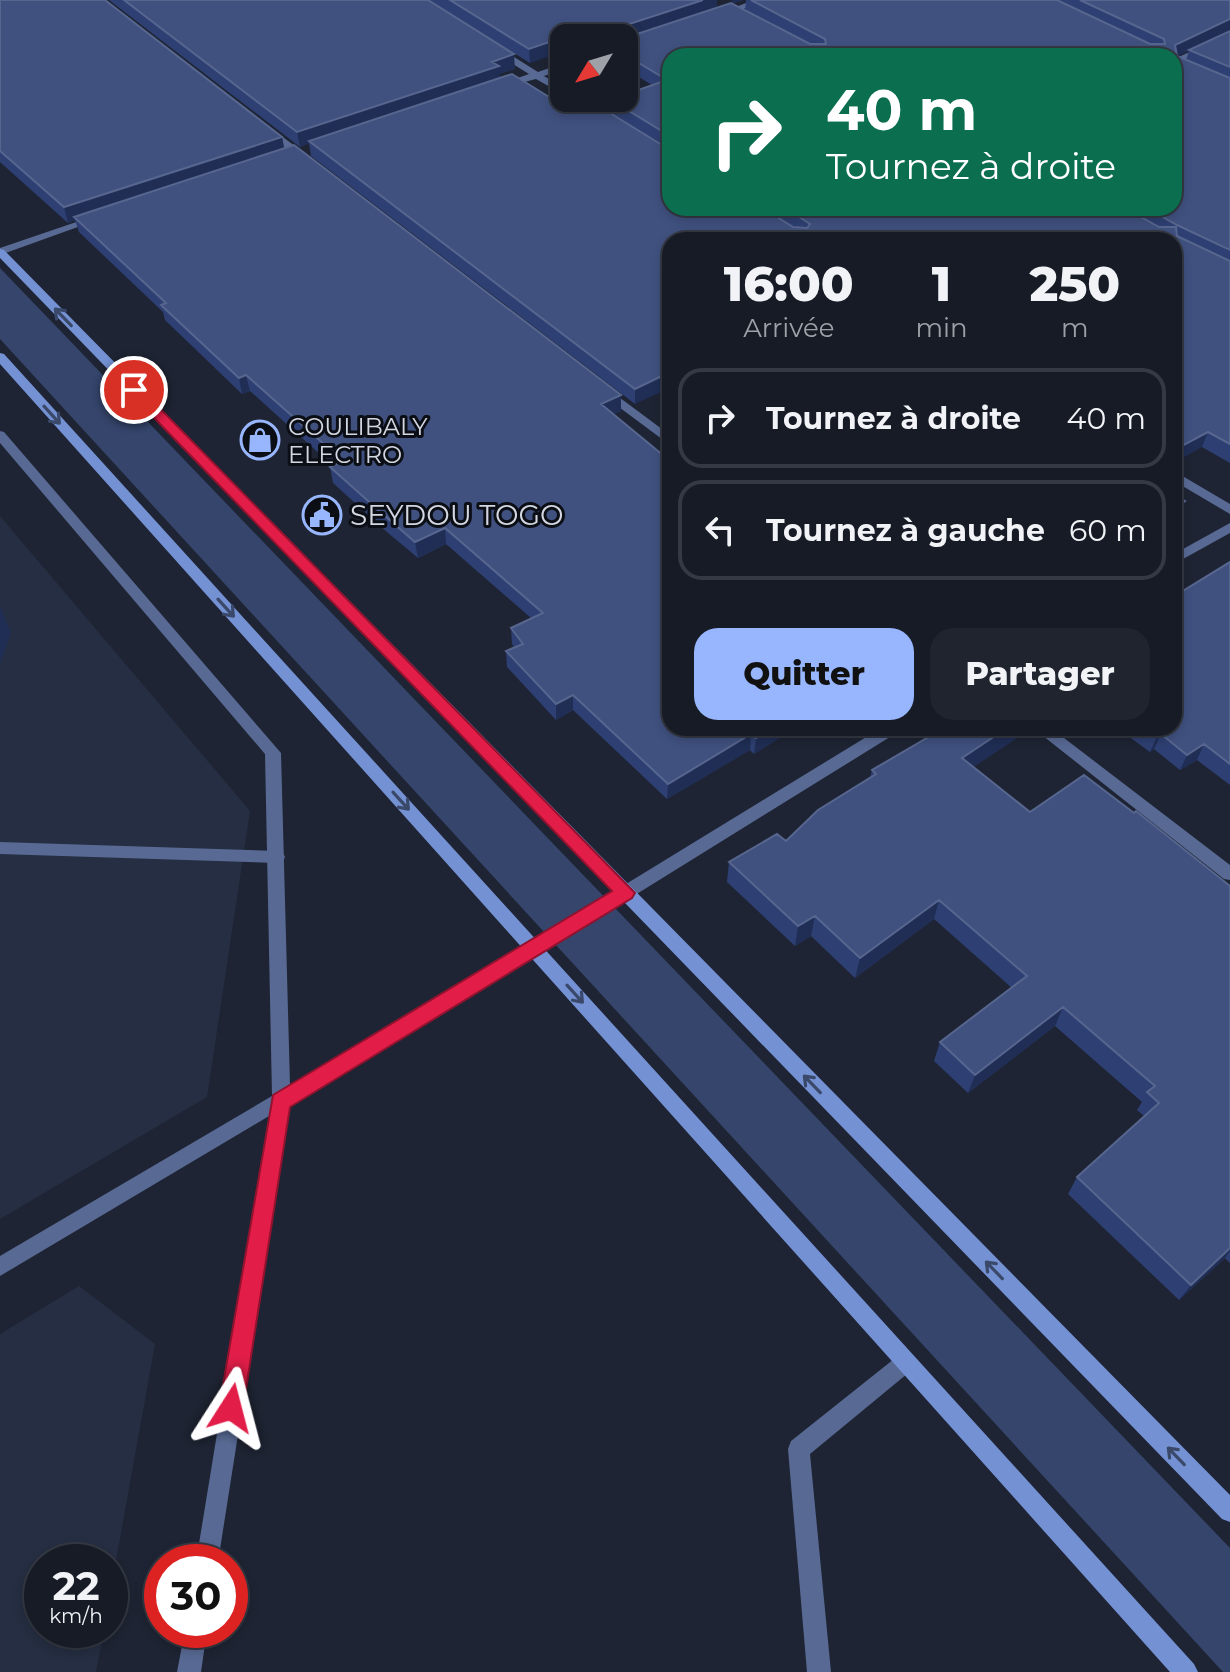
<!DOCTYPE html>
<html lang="fr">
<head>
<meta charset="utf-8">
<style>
  body { margin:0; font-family:Montserrat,sans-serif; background:#1f242e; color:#f1f3f6; height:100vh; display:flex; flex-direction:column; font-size:30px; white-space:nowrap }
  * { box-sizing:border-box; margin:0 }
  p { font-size:26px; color:#9ea1a7 }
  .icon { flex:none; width:44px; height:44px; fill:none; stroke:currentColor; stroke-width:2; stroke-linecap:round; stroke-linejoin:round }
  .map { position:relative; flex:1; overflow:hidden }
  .details { position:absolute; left:662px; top:232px; width:520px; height:504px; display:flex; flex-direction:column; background:#161b26; border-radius:24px; box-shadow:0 4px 12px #0003,0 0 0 2px #353943 }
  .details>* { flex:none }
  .banner { position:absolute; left:662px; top:48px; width:520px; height:168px; border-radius:24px; box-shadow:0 4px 12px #0003,0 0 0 2px #353943; background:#0b6e4f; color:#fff; overflow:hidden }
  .needle { width:52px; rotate:232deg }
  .tools { position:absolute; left:550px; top:24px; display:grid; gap:16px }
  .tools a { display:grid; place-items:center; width:88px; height:88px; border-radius:16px; background:#161b26; box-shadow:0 4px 12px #0003,0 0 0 2px #353943; font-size:40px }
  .speed { position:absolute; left:24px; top:1544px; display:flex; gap:16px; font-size:40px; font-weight:700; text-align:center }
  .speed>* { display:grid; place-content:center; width:104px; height:104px; border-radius:50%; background:#161b26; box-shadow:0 4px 12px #0003,0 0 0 2px #353943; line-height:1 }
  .speed small { font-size:20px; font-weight:400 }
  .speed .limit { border:12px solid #d22; background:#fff; color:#111 }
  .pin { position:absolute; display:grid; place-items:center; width:68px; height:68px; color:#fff; margin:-34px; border:4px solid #fff; border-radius:50%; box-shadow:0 2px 8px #0007 }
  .me { position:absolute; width:88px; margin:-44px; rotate:9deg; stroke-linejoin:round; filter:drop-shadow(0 0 6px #0008) }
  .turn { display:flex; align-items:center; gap:28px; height:168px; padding:0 32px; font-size:36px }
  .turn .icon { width:104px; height:104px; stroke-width:2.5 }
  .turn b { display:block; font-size:56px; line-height:68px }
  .eta { display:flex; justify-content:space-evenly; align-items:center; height:136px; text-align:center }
  .eta b { font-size:48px; font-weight:800; line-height:56px }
  .cta { display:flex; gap:16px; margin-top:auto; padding:16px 32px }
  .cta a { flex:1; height:92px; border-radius:24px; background:#97b6fd; color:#111; font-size:32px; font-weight:800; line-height:92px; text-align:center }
  .cta a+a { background:#1f242e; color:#f1f3f6 }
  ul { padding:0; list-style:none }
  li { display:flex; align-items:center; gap:24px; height:100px; margin:0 16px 12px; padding:0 16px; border:4px solid #353943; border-radius:24px }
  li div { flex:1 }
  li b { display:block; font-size:30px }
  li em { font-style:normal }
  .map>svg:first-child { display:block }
</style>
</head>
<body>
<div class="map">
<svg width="1230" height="1672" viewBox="0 0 1230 1672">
  <rect width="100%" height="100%" fill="#1e2433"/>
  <!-- built -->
  <path fill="#252e42" d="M0,516L250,811L207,1097L0,1219Z
    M79,1286L155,1344L110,1594V1562H42V1630H104L96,1672H0V1334Z"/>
  <!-- green -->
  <path fill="#35456c" d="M0,268L1230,1548V1672H1223L0,339Z"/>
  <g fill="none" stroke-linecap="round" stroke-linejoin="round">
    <!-- lane -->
    <path fill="#586a94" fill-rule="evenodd" d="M0,842L277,851L283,853L285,857L283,861L277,863L0,854Z"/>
    <!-- street -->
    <path fill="#586a94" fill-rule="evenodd" d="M754,0H767L722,17L715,15Z
      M1230,34V40L1174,65V59Z
      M495,49H501L538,72L564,63V69L544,76L564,88V95L536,79L498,89V85L529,74L495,53Z
      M568,98H580L613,120L605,122Z
      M262,126H268L311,158V162H303L262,130Z
      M91,217L100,219L0,255V248Z
      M604,386L670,435V445L600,393L598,390Z
      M0,431L4,432L281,753L290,1085L528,944L881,728H901L898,732L540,954L290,1104L218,1562H196L269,1116L0,1276V1256L272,1096L265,754L0,443Z
      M1174,471L1230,504V514L1174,481Z
      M1230,523V533L1174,564V554Z
      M1033,728H1051L1230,865V880L1224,879Z
      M906,1352L913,1355L916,1362L913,1369L810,1454L831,1672H807L788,1449L791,1441L899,1355Z
      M185,1630H207L201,1672H177Z"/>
    <!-- secondary -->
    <path fill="#7491d4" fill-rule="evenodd" d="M0,249L4,250L1230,1495V1522L1222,1519L0,258Z
      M0,353L4,354L1194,1664L1198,1672H1170L0,364Z"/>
  </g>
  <!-- wall -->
  <path fill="#2e4073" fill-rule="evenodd" d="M0,0L282,137L284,149L621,395V411L613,414L795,728L754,754L750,750L667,799L573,710L556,720L507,667L506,651L514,647L512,644L511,628L531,618L446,544L418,558L387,532L333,483L330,467L333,466L250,391L242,394L165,320L163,312L79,232L75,220L68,223L0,162Z
    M109,0H428L515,69L499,74L500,78L575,113L611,114V100L652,85L624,68V38H564L530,63L429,0H717V8L745,11L746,0H1230V463L1202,447L1174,240H670L635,404L311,156L309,143L300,147ZM1189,51L1186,60L1177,56L1179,55ZM670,56L1174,208H670Z
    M1230,562V785L1197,760L1180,770L1154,749L1150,752L1117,728H1174L1181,592Z
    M1029,730L973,767L1030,812L1230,886V1263L1225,1258L1179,1300L1068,1194L1077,1177L1144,1116L1137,1110L1142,1102L1055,1026L968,1093L934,1061L940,1042L1012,988L934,919L855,978L811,936L795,946L727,882L729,862L786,841L870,778L872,770Z"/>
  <!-- shaded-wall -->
  <path fill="#202e55" d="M703,0H717V9L624,40L621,38L623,26Z
    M732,0H744L732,4Z
    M1230,19V31L1174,58L1175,45Z
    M584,30V38H564V51L530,63L529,49Z
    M514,54L515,69L499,74L500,80L309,141V143L300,147L297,132Z
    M282,137L285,152L74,217L75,220L68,223L64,207Z
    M670,372V388L635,404V389Z
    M246,375L250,391L242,394L239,378Z
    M621,395V411L601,420V404Z
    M1208,432L1202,447L1174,463V450Z
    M1185,501L1179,517L1174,521V509Z
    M445,528L446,544L418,558L415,542Z
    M0,607L11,632L0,664Z
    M573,695V710L556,720V704Z
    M773,728H795L754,754L756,738Z
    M1007,728H1030L1029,730L956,778L962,758Z
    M751,734L750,750L667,799L668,784Z
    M1161,734L1154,749L1150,752L1157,737Z
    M1204,744L1197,760L1180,770L1187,755Z
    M939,900L934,919L855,978L860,958Z
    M815,916L811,936L795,946L798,926Z
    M1063,1007L1055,1026L968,1093L975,1075Z
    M1230,1248V1251L1225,1258L1179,1300L1191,1285Z"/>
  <!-- building -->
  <path fill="#40517f" stroke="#57668e" stroke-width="2" d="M0,0H105L282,137L64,207L0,151Z
    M124,0H428L514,54L492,62L499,66L297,132Z
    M450,0H703L623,26L621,35L625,38L731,3L810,44H826L825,39L751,0H1057L1150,44H1165L1164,39L1080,0H1230V19L1175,45L1177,56L1230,78V250L1177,225L1147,208H1174V56H670V136L611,100L616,98H624V95L667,80L624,54V38H597L584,30L529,49Z
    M1230,31V67L1189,50Z
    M512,74L575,113L597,105L670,150V208H763L793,227L807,228L810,224L785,208H1125L1159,227H1176L1177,236L1230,261V444L1208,432L1174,450V240H670V372L635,389L309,141Z
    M294,145L621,395L601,404L670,461V728H773L756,738L751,734L668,784L573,695L556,704L506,651L523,644L511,628L543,613L445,528L415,542L385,516L330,467L343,461L246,375L239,378L161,305L166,303L74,217Z
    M1174,494L1185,501L1174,509Z
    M1230,562V764L1204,744L1187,755L1161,734L1157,737L1145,728H1174V590L1176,589L1181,592Z
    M944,728H1007L962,758L1030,812L1084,775L1134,813L1136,811L1230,886V1248L1191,1285L1077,1177L1159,1103L1147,1092L1155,1086L1063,1007L975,1075L940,1042L1027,976L939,900L860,958L815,916L798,926L729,862L777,834L786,841L818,810L876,774L872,770Z"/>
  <!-- one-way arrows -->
  <defs><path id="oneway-shaft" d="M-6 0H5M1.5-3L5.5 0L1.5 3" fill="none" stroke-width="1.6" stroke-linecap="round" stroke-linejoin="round" transform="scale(2)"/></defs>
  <g stroke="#3a496a">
    <use href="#oneway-shaft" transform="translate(63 317) rotate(-134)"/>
    <use href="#oneway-shaft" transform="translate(52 415) rotate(48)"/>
    <use href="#oneway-shaft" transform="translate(226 608) rotate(48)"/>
    <use href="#oneway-shaft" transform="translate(401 801) rotate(48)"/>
    <use href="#oneway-shaft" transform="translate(575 994) rotate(48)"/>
    <use href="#oneway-shaft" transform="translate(812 1084) rotate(-134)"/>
    <use href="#oneway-shaft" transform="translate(994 1270) rotate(-134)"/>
    <use href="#oneway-shaft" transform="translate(1176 1456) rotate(-134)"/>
  </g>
  <!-- route -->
  <path fill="#e11d48" stroke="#92132f" stroke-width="2" d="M134,385L139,387L635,893L632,898L290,1107L243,1408L240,1417L231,1420L223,1417L219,1408L273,1095L612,891L130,393V387Z"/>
  <!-- icons -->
  <defs>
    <symbol id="shop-ring" viewBox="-11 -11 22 22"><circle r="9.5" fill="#0b0e14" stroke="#97b6fd" stroke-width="1.5"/><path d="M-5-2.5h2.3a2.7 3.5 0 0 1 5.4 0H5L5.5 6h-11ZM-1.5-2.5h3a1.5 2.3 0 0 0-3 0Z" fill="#97b6fd"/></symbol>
    <symbol id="civic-ring" viewBox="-11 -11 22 22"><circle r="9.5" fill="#0b0e14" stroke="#97b6fd" stroke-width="1.5"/><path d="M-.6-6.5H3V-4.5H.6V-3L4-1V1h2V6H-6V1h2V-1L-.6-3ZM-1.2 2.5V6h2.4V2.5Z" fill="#97b6fd"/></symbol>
  </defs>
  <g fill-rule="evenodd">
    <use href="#shop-ring" x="238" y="418" width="44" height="44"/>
    <use href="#civic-ring" x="300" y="493" width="44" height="44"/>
  </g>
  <g text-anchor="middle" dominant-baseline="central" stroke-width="6" stroke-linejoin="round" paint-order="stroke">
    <!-- far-poi labels -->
    <g font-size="24" fill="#d2d7e1" stroke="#0b0e14" text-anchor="start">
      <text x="288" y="426">COULIBALY<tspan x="288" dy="28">ELECTRO</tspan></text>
    </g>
    <!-- poi labels -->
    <g font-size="28" fill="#d2d7e1" stroke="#0b0e14" text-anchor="start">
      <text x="350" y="515">SEYDOU TOGO</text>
    </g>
  </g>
</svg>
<div class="tools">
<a><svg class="needle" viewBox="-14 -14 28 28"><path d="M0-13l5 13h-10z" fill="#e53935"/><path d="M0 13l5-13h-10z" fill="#9ea1a7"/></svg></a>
</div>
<div class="speed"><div>22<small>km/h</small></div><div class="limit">30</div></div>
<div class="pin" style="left:134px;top:390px;background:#d93025"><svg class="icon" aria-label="arrive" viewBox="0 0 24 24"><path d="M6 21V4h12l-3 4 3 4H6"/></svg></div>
<svg class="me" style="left:231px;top:1408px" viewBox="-20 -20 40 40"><path d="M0-17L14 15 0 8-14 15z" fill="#e11d48" stroke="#fff" stroke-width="4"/></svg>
<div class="banner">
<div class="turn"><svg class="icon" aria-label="right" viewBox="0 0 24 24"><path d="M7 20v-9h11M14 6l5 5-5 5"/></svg><div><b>40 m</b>Tournez à droite</div></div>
</div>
<section class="details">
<div class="eta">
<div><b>16:00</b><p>Arrivée</p></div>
<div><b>1</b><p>min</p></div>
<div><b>250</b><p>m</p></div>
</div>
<ul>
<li><svg class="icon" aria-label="right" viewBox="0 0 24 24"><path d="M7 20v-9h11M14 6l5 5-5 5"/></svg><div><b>Tournez à droite</b></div><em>40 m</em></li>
<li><svg class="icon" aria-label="left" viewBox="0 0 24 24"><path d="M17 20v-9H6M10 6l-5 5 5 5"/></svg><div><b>Tournez à gauche</b></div><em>60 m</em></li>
</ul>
<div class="cta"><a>Quitter</a><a>Partager</a></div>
</section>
</div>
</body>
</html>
